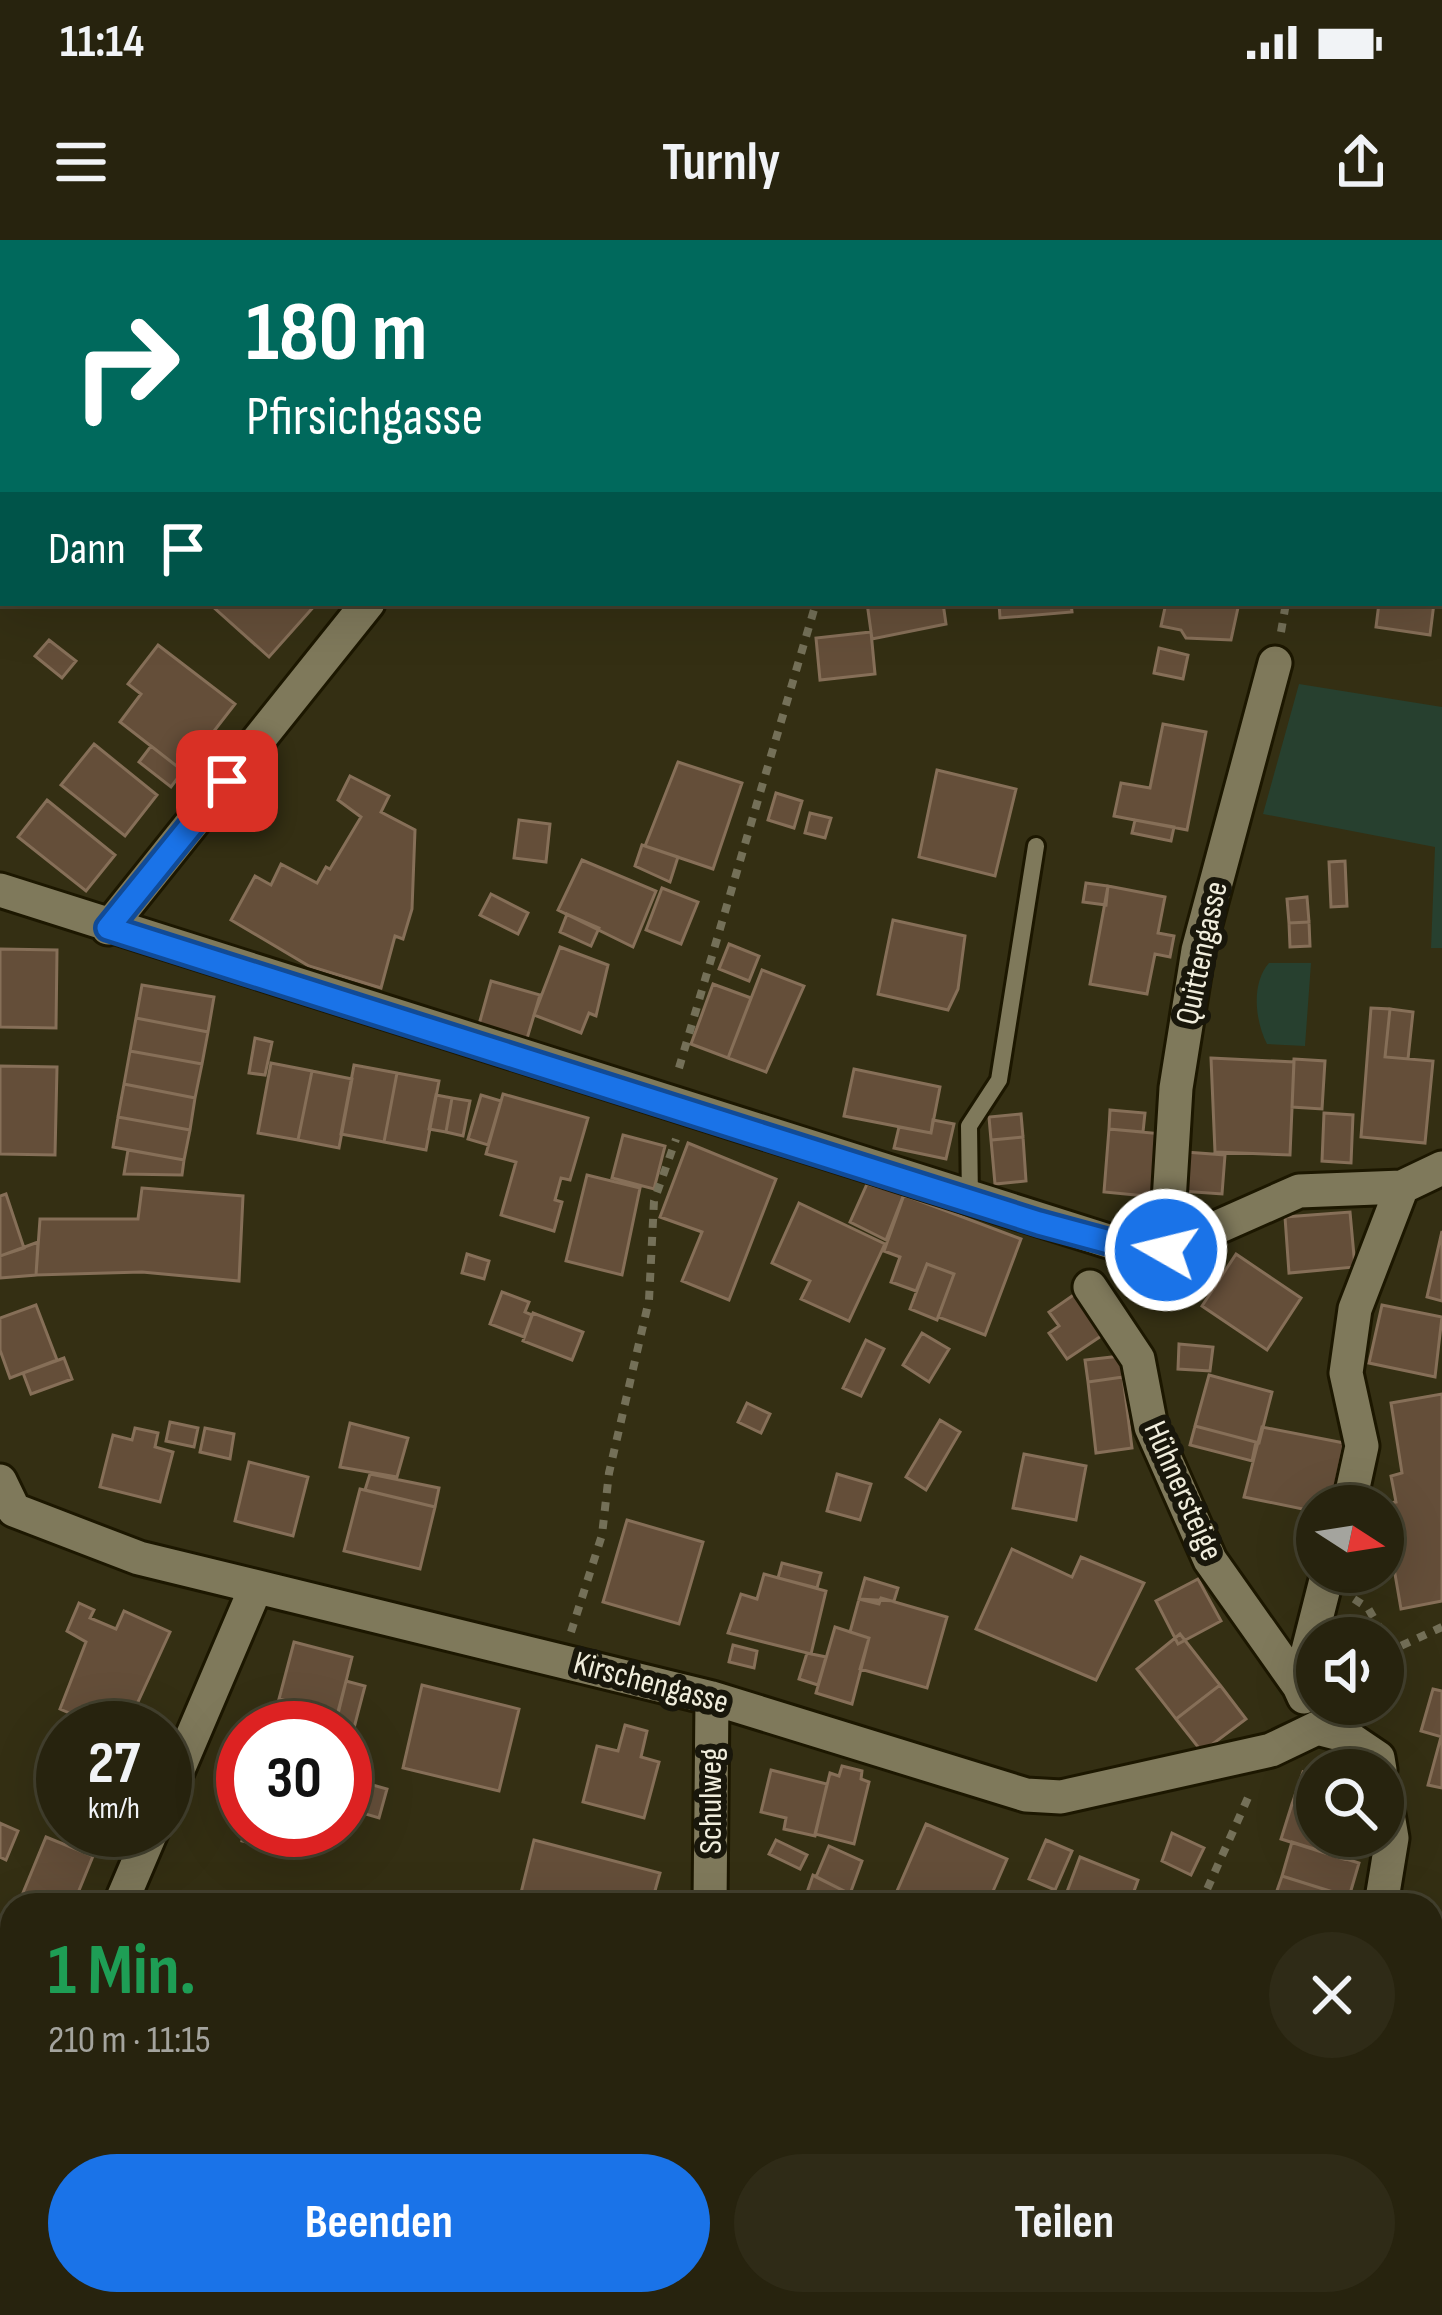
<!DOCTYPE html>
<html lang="de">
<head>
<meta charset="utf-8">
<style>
  body { margin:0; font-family:"Sofia Sans Condensed",sans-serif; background:#2f2b17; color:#f1f3f6; height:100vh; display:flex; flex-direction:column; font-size:45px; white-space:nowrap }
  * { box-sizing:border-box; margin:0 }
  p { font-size:39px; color:#a4a49e }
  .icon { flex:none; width:66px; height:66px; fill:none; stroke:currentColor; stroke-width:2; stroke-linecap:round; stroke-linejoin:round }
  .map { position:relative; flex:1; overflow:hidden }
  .drawer { position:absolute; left:0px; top:1653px; width:1443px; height:423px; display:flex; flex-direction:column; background:#27230e; border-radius:36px 36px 0 0; box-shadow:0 12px 48px #0002,0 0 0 3px #43402e }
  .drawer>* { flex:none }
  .top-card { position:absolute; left:0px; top:0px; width:1443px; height:366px; box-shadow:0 12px 48px #0002,0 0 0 3px #43402e; background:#00695c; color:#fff; overflow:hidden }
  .needle { width:78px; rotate:102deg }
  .tools { position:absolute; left:1296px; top:1245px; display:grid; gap:24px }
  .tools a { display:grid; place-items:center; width:108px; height:108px; border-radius:50%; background:#27230e; box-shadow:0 12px 48px #0002,0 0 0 3px #43402e; font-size:60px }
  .speed { position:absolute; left:36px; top:1461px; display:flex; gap:24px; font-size:60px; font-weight:700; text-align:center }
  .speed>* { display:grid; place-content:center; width:156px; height:156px; border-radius:50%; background:#27230e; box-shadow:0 12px 48px #0002,0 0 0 3px #43402e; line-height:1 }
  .speed small { font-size:30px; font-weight:400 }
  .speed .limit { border:18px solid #d22; background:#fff; color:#111 }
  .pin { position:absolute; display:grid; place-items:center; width:102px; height:102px; color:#fff; margin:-51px; border-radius:24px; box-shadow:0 6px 18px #0006 }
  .me { position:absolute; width:132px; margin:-66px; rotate:278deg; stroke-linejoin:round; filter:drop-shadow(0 0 9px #0008) }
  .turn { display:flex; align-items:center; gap:42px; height:252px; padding:0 48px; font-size:54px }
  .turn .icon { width:156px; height:156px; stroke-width:2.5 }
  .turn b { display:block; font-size:84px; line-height:102px }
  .then { display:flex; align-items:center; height:114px; padding:0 48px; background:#0003; gap:24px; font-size:45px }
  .round { display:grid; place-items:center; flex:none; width:126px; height:126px; border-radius:63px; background:#2f2b17 }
  .summary { display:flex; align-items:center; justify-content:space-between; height:204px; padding:0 48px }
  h1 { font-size:72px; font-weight:700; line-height:90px; color:#1e9e55 }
  .primary-button { display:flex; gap:24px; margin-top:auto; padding:24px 48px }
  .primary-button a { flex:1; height:138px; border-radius:72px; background:#1a73e8; color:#fff; font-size:48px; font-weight:700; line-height:138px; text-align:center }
  .primary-button a+a { background:#2f2b17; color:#f1f3f6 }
  .status { display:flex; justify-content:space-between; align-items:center; height:84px; padding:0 60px; background:#27230e; direction:ltr }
  .status svg { height:33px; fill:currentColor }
  header { display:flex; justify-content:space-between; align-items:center; height:156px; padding:0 48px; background:#27230e; font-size:54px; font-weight:700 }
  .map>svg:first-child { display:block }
</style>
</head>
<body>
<div class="status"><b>11:14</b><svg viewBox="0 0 49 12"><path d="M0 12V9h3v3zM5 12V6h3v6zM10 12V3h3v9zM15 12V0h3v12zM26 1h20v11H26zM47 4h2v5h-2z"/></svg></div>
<header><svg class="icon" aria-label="menu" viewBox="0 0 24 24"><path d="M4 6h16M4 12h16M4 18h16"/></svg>Turnly<svg class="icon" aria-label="share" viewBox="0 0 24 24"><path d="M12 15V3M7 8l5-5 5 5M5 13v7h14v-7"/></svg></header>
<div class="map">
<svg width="1442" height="2075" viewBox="0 0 1442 2075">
  <rect width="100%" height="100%" fill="#342f13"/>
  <!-- green -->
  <path fill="#27402f" d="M1299,444L1442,467V708H1431L1435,607L1263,574Z
    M1269,723H1311L1305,806L1267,804C1255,781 1251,743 1269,723Z"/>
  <!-- building -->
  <path fill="#644e39" stroke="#866f58" stroke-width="3" d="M215,363H317L269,417L212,366Z
    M867,363H943L946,384L872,399Z
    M999,363H1071L1072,372L1000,378Z
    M1166,363H1239L1231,400L1186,398L1181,390L1161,386Z
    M1379,363H1434L1430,395L1376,387Z
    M871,392L875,434L820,440L816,398Z
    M49,400L76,421L62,438L35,416Z
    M158,405L235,464L183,531L120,482L141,454L128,444Z
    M1159,408L1188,415L1183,439L1154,433Z
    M1163,484L1206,492L1187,590L1114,576L1121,543L1150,548Z
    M94,504L157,555L125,596L61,545Z
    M151,506L183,531L171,547L139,522Z
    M678,522L742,543L713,629L645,606Z
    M937,530L1016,549L995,636L919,617Z
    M350,536L389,556L381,572L415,590L412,669L403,699L395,696L381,748L309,726L231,680L255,636L271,645L281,624L317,643L326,627L330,629L361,577L338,560Z
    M776,553L802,561L794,588L768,580Z
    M47,560L115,615L86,651L18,597Z
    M810,573L831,578L825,598L805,593Z
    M519,580L550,584L546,622L514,618Z
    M1135,580L1174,587L1171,601L1132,593Z
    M642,605L678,617L670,642L635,626Z
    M582,620L656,651L633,707L558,670Z
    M1345,621L1347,666L1331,667L1329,622Z
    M1086,643L1108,646L1106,665L1083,662Z
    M1108,646L1165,657L1158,693L1174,696L1170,717L1155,714L1147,754L1090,744Z
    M662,648L698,662L681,704L646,690Z
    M491,654L528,673L518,694L480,675Z
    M1307,657L1309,682L1289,683L1287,659Z
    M567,674L599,688L591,706L560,692Z
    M893,680L965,696L958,749L948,770L878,754Z
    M1309,682L1310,706L1290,707L1289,683Z
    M729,704L759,716L749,741L719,729Z
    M560,707L608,725L596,776L589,773L581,793L534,775Z
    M0,709L57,710L56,788L0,787Z
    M762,730L804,746L766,832L728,818Z
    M491,741L540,755L526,802L478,788Z
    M713,744L751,758L728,818L691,804Z
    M142,745L214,757L208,792L136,778Z
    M1371,768L1390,769L1385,817L1433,821L1425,903L1361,897Z
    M1390,769L1413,772L1408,819L1385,817Z
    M136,778L208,792L202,824L130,811Z
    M255,798L272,802L265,835L249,833Z
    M130,811L202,824L195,858L124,844Z
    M1211,818L1294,822L1290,915L1215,912Z
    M1294,819L1325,821L1322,869L1292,867Z
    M271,823L312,831L298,900L258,893Z
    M354,825L397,833L384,902L341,894Z
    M0,826L57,827L55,915L0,914Z
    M854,829L940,847L931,893L844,876Z
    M312,831L352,839L339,908L298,900Z
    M397,833L439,841L426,910L384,902Z
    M124,844L195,858L190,890L118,877Z
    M503,854L588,878L570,940L561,938L555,960L562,962L554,991L501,975L516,922L486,914Z
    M436,855L452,858L446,892L429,889Z
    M481,855L501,861L488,905L468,899Z
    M452,858L470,861L463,896L446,892Z
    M1110,870L1145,873L1143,892L1109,889Z
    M1324,873L1353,875L1351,923L1322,921Z
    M1021,874L1023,897L991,900L989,877Z
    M118,877L190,890L184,920L113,907Z
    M933,880L954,884L946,919L894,908L899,887L931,893Z
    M1109,889L1163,894L1157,957L1104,952Z
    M623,895L665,906L654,949L612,938Z
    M1023,897L1026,941L995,944L991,900Z
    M688,903L776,939L729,1060L682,1041L702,992L660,977Z
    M128,910L184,920L182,935L124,934Z
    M1185,912L1225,915L1222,954L1181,951Z
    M587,935L640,948L622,1035L566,1021Z
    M867,944L904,954L886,1000L850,982Z
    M142,948L243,956L239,1041L142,1032L36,1035L40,979H138Z
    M6,954L24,1008L0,1016V956Z
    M904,955L1021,999L985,1095L938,1077L954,1034L927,1024L916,1051L891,1042L900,1017L884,1011Z
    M799,963L885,1004L849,1081L801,1059L810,1041L772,1023Z
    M1350,972L1355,1027L1289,1033L1285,977Z
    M1442,991V1061L1427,1057Z
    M38,1002L36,1035L0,1038V1016Z
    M467,1014L489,1021L484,1039L462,1033Z
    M1236,1014L1301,1058L1267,1110L1202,1066Z
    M927,1024L954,1034L937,1080L910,1069Z
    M1082,1049L1110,1090L1067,1119L1049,1093L1059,1086L1049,1072Z
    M502,1052L529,1062L525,1072L532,1075L524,1097L490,1084Z
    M36,1065L57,1120L10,1138L0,1110V1078Z
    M1382,1065L1442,1077L1435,1137L1369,1123Z
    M533,1073L583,1092L572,1120L523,1101Z
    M922,1093L949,1109L929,1142L903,1125Z
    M866,1100L884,1109L861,1156L843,1148Z
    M1179,1104L1213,1107L1210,1131L1178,1129Z
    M1121,1116L1123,1137L1088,1142L1085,1120Z
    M64,1118L72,1139L31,1154L23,1133Z
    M1209,1135L1272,1152L1259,1203L1195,1186Z
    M1123,1137L1132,1208L1096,1213L1088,1142Z
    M1442,1154V1361L1401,1369L1383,1264L1396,1262L1391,1236L1402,1233L1391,1163Z
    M747,1163L770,1174L761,1193L738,1182Z
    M940,1180L960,1192L926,1250L906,1237Z
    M170,1182L198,1188L194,1207L166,1201Z
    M350,1183L408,1198L397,1237L340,1227Z
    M1195,1186L1256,1202L1252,1221L1190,1205Z
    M1262,1187L1344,1203L1331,1266H1317V1272L1244,1257Z
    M135,1188L158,1193L155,1207L173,1212L160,1262L100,1247L113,1195L132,1200Z
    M205,1188L234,1194L230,1219L200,1212Z
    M1024,1214L1086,1226L1076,1280L1013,1268Z
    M249,1222L308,1237L293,1296L235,1281Z
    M370,1234L439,1248L435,1267L365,1250Z
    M837,1234L871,1244L860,1280L827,1271Z
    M360,1249L435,1267L420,1329L344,1311Z
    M627,1280L703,1302L679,1384L603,1362Z
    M1012,1309L1072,1337L1081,1317L1144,1343L1096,1440L976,1389Z
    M782,1323L821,1333L817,1348L778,1338Z
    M764,1334L826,1351L811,1414L728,1393L741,1354L757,1359Z
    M865,1338L898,1348L894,1361L859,1359Z
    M1198,1339L1221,1381L1178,1404L1156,1361Z
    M881,1358L947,1377L927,1448L860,1429L869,1398L850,1392L859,1359L879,1364Z
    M79,1363L94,1370L90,1378L116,1389L124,1371L170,1392L126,1488H70L76,1476L60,1469L86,1402L67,1391Z
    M835,1387L869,1398L852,1464L816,1453Z
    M1180,1394L1220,1445L1176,1479L1137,1429Z
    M294,1402L352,1417L338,1474L279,1459Z
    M733,1405L757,1411L754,1428L729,1422Z
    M807,1413L826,1417L818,1445L799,1439Z
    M346,1441L365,1446L354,1488L335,1483Z
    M422,1445L519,1469L499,1551L403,1528Z
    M1220,1445L1246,1479L1202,1512L1176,1479Z
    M1433,1449L1442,1451V1497L1421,1491Z
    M625,1485L647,1491L641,1517L659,1522L644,1578L583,1562L597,1506L618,1511Z
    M1441,1497H1442V1548L1428,1545Z
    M842,1526L862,1531L861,1539L869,1542L854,1604L815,1594L830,1533L839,1536Z
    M771,1530L827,1544L815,1596L784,1589L786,1578L761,1572Z
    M1303,1532L1317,1537V1572L1292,1564Z
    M348,1538L387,1549L379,1578L345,1568Z
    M1292,1564L1317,1572V1596H1351L1344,1619L1281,1599Z
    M0,1583L18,1591L6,1620L0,1617Z
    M926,1584L1007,1619L987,1665H929L897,1651Z
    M245,1590H305L299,1614L242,1601Z
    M1172,1593L1204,1608L1191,1635L1162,1621Z
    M46,1597L93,1616L73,1665H18Z
    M534,1600L660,1633L651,1665H518Z
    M776,1600L807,1615L800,1629L769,1614Z
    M1046,1600L1072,1611L1055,1650L1029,1639Z
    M1292,1602L1359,1623L1349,1657L1282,1636Z
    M829,1606L862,1621L850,1654L816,1637Z
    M1080,1617L1138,1640L1129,1665H1062Z
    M813,1635L852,1655L849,1665L804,1661Z
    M1282,1636L1333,1652L1329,1665H1272Z
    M1442,1715V1806L1431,1808V1717Z
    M1251,2064H1315L1323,2075H1235Z
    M1315,2064H1368L1371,2069L1362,2075H1323Z"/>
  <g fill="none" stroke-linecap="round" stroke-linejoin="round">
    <defs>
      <path id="lane" d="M970,960L969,886L999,840L1036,606
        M1431,2039L1442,2037
        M1382,2075L1396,2064"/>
      <path id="street" d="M68,0V3
        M407,0V3
        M675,3L676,0
        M1181,3L1183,0
        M0,118H3
        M0,650L1124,1006L1166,1010L1299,951L1402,947
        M108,688L368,363
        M1166,1010L1176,848L1198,710L1275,423
        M1090,1047L1138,1119L1151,1187L1210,1320L1299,1446
        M0,1241L14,1270L139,1318L712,1458L1026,1555L1061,1557L1271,1510L1317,1488
        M1349,1266L1362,1206L1346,1133L1355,1069L1402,947L1442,928
        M1304,1457L1299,1446L1328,1332
        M1317,1488L1344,1495L1378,1518L1380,1530
        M165,1560L256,1347
        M120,1665L152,1590
        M710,1665L712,1458
        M1381,1665L1392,1598L1383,1545
        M0,1887L12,1896
        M1431,1897L1442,1900"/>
    </defs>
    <!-- lane casing -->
    <use href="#lane" stroke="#1c1700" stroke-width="22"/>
    <!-- street casing -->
    <use href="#street" stroke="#1c1700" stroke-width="39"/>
    <!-- path -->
    <path stroke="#747058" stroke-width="8" stroke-dasharray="9 9" stroke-linecap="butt" d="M1104,0L1111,3
      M887,3L897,0
      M1377,3L1379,0
      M1281,392L1286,363
      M679,828L816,363
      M1354,1359L1368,1368L1392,1410
      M571,1392L602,1295L609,1233L649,1060L654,961L676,899
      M1383,1434L1392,1410L1442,1387
      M1200,1665L1251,1551
      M709,2064L710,2075
      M364,2075L369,2064
      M995,2075L1000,2064"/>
    <!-- lane -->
    <use href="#lane" stroke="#7f795b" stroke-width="16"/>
    <!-- street -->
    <use href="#street" stroke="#7f795b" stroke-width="33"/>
  </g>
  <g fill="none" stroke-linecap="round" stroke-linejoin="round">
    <defs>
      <path id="route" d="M227,541L108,688L1039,983L1124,1006L1166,1010"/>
    </defs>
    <!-- route casing -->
    <use href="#route" stroke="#114b97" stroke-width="30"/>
    <!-- route -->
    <use href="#route" stroke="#1a73e8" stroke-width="21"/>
  </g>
  <g text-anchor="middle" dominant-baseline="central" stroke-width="12" stroke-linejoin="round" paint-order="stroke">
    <!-- street labels -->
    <g font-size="33" fill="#f0eddc" stroke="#19170b">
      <text transform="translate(1202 713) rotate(-78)">Quittengasse</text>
      <text transform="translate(1183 1251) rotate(66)">Hühnersteige</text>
      <text transform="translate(651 1443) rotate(15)">Kirschengasse</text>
      <text transform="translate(711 1561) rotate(-90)">Schulweg</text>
    </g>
  </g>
</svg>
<div class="tools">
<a><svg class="needle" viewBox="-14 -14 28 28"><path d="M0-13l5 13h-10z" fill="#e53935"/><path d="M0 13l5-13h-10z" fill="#a4a49e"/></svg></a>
<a><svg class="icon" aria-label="sound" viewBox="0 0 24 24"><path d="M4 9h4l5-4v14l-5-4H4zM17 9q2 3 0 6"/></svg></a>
<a><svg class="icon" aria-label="search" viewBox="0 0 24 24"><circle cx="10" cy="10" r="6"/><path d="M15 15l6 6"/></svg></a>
</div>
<div class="speed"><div>27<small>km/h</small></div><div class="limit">30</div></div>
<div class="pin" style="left:227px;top:541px;background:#d93025"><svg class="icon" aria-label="arrive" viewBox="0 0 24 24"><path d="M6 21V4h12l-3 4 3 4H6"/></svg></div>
<svg class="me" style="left:1166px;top:1010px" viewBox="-20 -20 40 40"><circle r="17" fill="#1a73e8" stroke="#fff" stroke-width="3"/><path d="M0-11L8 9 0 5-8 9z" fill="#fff"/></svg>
<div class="top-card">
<div class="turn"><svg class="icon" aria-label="right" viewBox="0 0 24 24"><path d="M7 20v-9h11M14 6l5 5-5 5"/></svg><div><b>180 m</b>Pfirsichgasse</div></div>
<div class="then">Dann<svg class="icon" aria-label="arrive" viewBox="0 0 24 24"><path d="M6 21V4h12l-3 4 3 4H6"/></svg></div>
</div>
<section class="drawer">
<div class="summary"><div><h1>1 Min.</h1><p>210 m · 11:15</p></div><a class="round"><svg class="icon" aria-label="close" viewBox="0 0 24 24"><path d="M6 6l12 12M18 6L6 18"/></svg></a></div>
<div class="primary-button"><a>Beenden</a><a>Teilen</a></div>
</section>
</div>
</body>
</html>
